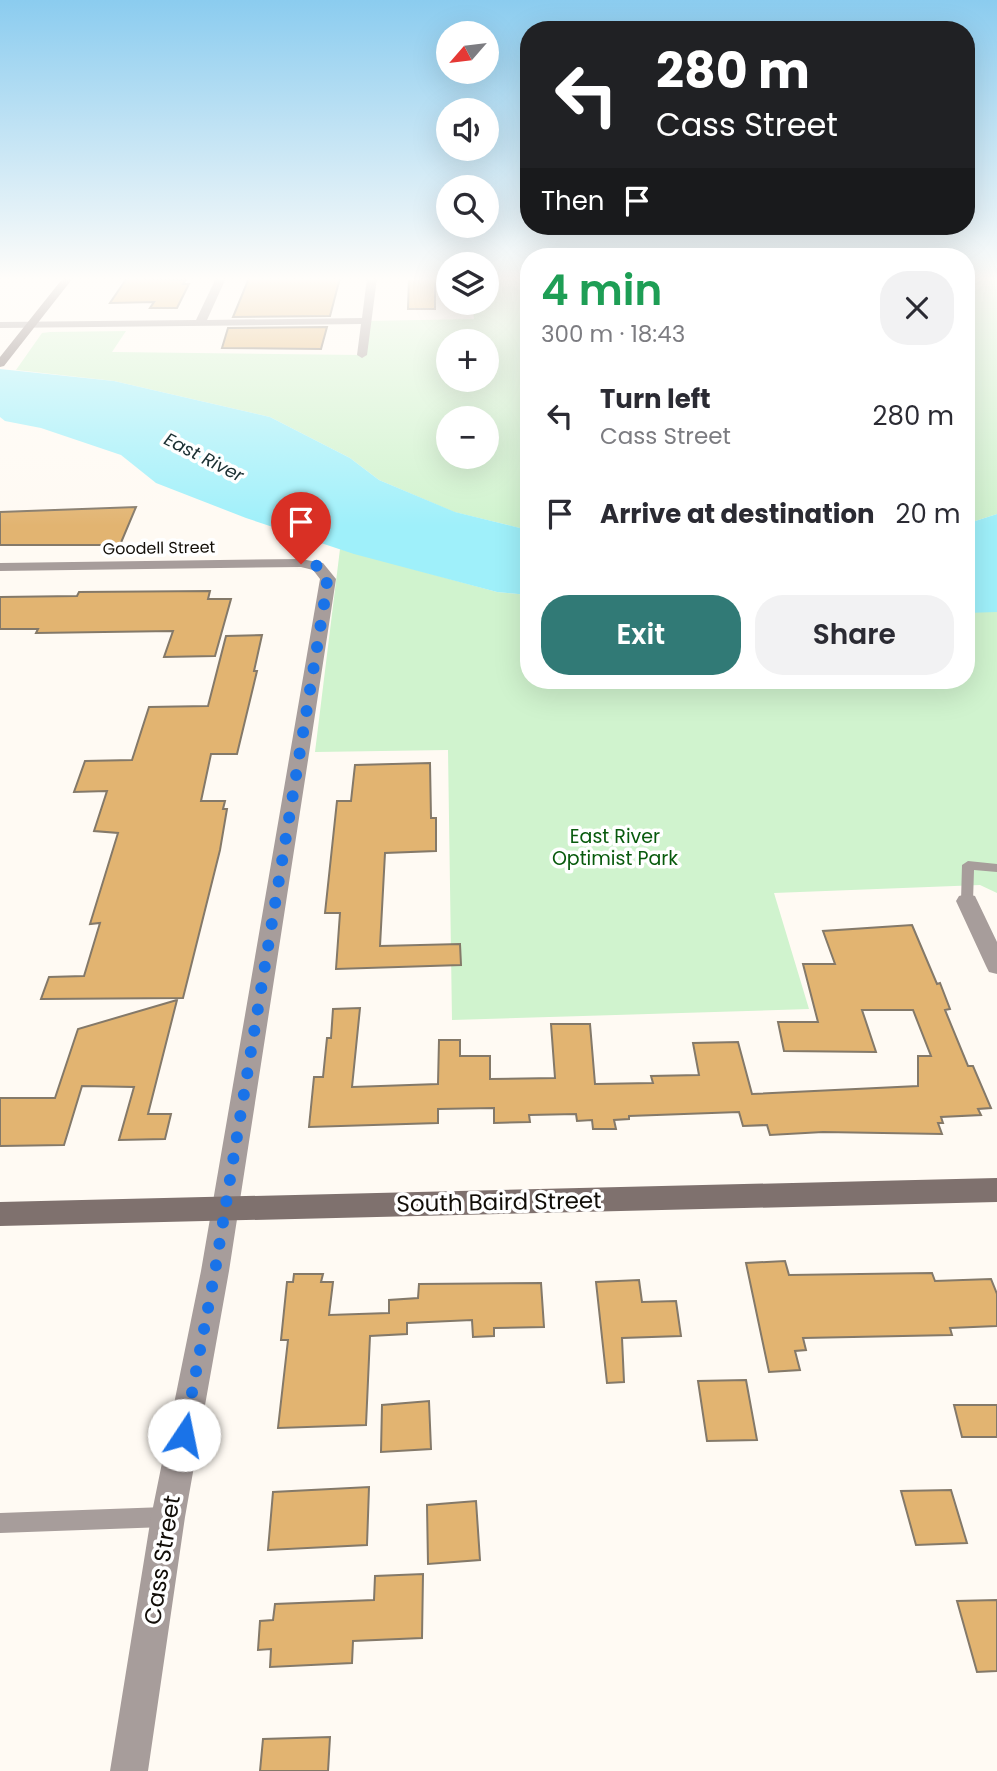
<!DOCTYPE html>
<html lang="en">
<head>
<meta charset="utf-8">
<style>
  body { margin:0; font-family:Poppins,sans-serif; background:#f2f2f3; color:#2b2b33; height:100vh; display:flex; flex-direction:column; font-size:26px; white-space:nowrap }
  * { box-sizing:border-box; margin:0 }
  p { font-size:23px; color:#7c7c81 }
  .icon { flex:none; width:38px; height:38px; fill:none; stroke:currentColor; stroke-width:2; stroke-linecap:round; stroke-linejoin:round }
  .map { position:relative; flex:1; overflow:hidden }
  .side { position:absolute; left:520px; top:248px; width:455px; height:441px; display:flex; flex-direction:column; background:#fff; border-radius:28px; box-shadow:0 7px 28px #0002 }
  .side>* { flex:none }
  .guide { position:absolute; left:520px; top:21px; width:455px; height:214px; border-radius:28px; box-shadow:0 7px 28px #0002; background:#202124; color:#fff; overflow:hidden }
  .needle { width:46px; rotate:242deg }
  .tools { position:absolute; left:436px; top:21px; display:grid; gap:14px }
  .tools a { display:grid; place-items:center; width:63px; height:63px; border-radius:50%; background:#fff; box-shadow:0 7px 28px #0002; font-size:35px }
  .pin { position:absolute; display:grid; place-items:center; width:60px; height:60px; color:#fff; margin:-72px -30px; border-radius:50% 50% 50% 0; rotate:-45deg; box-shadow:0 0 7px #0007 }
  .pin .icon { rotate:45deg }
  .me { position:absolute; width:77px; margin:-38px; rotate:11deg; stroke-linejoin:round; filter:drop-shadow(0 0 5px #0008) }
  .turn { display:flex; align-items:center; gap:24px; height:147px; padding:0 21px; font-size:32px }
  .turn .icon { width:91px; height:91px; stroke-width:2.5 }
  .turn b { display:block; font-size:49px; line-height:60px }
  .then { display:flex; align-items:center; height:66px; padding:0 21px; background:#0003; gap:14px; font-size:26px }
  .round { display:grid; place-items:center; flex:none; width:74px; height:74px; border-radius:28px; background:#f2f2f3 }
  .summary { display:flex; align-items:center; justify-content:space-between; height:119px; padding:0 21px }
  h1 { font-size:42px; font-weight:600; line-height:52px; color:#1e9e55 }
  .button { display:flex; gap:14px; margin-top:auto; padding:14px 21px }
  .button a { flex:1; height:80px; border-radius:28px; background:#317a76; color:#fff; font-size:28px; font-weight:600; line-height:80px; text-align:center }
  .button a+a { background:#f2f2f3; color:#2b2b33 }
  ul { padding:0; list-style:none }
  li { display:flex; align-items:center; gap:21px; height:98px; padding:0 21px }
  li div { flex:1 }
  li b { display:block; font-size:26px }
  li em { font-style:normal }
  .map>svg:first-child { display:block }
</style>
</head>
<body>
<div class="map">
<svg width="997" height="1771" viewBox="0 0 997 1771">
  <rect width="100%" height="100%" fill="#fffaf3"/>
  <!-- green -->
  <path fill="#d0f3ce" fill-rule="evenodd" d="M487,278H528V530L454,512L379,480L350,458L270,417L114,381L16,370L42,333L50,332L126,331L112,352L361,355L365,321L474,319L472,303H486ZM448,341H486V380H448ZM448,418H486V457H448Z
    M966,278H997V514L966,524Z
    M340,549L497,592L528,595V681H966V612L997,611V893L980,885L774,893L809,1009L452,1020L448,750L315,752Z"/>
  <!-- water -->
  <path fill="#9ff0fa" d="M0,369L114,381L270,417L350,458L379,480L455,512L528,530V595L497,592L354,554L246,518L156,483L121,455L41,428L5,421L0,417Z
    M997,514V612L966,613V524Z"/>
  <!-- building -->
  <path fill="#e2b471" stroke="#847969" stroke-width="2" d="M127,278L186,280L183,284H189L177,308H150L154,302L110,303Z
    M249,278H340L330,316L233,317Z
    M409,278H435V309H408Z
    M327,327L321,349L222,348L228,328Z
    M136,507L120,545H0V512Z
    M210,591L208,599H231L215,656L164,657L173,631L36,633L38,629H0V597L77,596L79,592Z
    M262,635L254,671H257L237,754H211L201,801H225L223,809H227L220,850L183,998L41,999L49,977L84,976L100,923L90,924L118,833L94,831L107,791L74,792L85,761L132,760L149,707L208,706L226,636Z
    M430,763L431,818H436V851L385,853L380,946L460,944L461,965L336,969L340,913H325L337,801H351L355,765Z
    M912,925L937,984L940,983L950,1009L945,1010L968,1066H973L991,1108L978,1109L981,1115L941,1117L943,1123H938L942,1134L823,1132L770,1135L767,1125L743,1126L739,1112L629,1116V1119L614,1120L616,1129H593L592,1120L577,1121L576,1114L529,1115L530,1122L494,1123V1108L438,1109V1123L309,1127L314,1077H323L327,1038H331L333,1009L360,1008L352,1087L438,1084L439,1040H460V1056H490V1079L555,1078L551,1024H590L595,1084L653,1083L651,1076L699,1075L693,1043L738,1042L752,1094L918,1086V1056H931L913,1010H862L876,1052L784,1051L778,1022H818L803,964H835L823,931Z
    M177,1000L148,1114H171L165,1139L119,1140L134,1087L82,1086L64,1145L0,1146V1098H55L78,1029Z
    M785,1261L789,1275L932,1273L935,1281L991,1279L997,1294V1326L950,1328L952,1335L803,1338L806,1350L795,1351L800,1370L769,1372L746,1263Z
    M294,1274H323L321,1282H333L329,1315L389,1313V1300L418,1298L419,1284L541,1283L544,1327L494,1328V1336L473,1337L472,1320L407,1323V1334L370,1336L366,1425L278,1428L288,1340H281L287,1282H293Z
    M639,1280L642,1302L676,1301L681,1336L622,1338L624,1382L607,1383L596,1282Z
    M746,1380L757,1440L707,1441L698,1381Z
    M429,1401L431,1449L381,1452L382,1405Z
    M954,1405H997V1437H962Z
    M369,1487L367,1545L268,1550L273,1492Z
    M951,1490L967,1543L916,1545L901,1491Z
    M476,1501L480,1560L428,1564L427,1505Z
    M423,1574L422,1638L353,1641L352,1663L270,1667L271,1649L258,1650L260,1621L273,1620L275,1604L374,1600L375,1576Z
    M997,1600V1671L977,1672L957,1601Z
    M330,1737L328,1771H260L263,1739Z"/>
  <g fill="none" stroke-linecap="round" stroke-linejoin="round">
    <!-- lane -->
    <path fill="#a79d9b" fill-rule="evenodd" d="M968,861L997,864V872L974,870L973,901L967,905L961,901L962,865Z
      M165,1507L172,1510L175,1517L172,1524L165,1527L0,1533V1513Z"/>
    <!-- street -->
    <path fill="#a79d9b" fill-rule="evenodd" d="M216,278H226L207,320L362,318L367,278H377L367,355L362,358L357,355L361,324L0,328V322L196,320Z
      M301,559L323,563L336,579L229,1271L185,1517L148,1771H110L151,1517L201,1271L320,579L313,570L301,567L0,571V563Z
      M967,894L975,896L997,942V974L989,972L986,966L956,901L959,896Z"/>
    <!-- secondary -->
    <path fill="#7f716e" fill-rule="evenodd" d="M63,278H73L4,366L0,367V357Z
      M997,1178V1202L0,1226V1202Z"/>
  </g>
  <!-- sky -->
  <linearGradient id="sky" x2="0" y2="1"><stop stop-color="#8bccef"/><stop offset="0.53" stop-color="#fffdfa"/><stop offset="1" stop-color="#fffdfa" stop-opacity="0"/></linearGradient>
  <rect width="997" height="526" fill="url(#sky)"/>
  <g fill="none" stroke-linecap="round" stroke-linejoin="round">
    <!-- route -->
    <path stroke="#1a73e8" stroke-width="12" stroke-dasharray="0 21.6" d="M184,1435L215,1271L327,586L326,575L318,566L301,564"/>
  </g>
  <g text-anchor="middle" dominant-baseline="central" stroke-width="7" stroke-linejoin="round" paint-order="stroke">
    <!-- far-street labels -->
    <g font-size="16" fill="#120e08" stroke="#fff">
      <text transform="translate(159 548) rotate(-1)">Goodell Street</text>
    </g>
    <!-- far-water labels -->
    <g font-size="18" font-style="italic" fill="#1b2f32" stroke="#fff">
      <text transform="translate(204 457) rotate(27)">East River</text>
    </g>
    <!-- park labels -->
    <g font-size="19" fill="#085a0d" stroke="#fff">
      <text x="615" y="836">East River<tspan x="615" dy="22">Optimist Park</tspan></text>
    </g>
    <!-- near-street labels -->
    <g font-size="23" fill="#120e08" stroke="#fff">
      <text transform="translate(499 1202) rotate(-1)">South Baird Street</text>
      <text transform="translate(162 1560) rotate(-81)">Cass Street</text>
    </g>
  </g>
</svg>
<div class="tools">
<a><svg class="needle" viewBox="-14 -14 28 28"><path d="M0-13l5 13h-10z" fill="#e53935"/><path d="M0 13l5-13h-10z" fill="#7c7c81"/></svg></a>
<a><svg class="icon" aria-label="sound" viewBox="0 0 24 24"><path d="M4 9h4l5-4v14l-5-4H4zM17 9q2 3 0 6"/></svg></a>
<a><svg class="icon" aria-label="search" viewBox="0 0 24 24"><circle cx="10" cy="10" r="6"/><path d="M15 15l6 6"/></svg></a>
<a><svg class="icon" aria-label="layers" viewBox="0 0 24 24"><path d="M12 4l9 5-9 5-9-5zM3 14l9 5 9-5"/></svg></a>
<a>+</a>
<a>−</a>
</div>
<div class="pin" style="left:301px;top:564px;background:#d93025"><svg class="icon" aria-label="arrive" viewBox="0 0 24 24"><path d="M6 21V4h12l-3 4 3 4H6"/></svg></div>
<svg class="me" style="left:184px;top:1435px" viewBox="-20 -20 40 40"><circle r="19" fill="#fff"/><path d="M0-13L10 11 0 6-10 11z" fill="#1a73e8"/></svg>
<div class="guide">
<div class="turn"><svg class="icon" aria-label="left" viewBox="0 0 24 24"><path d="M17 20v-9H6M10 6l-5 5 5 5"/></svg><div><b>280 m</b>Cass Street</div></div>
<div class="then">Then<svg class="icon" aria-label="arrive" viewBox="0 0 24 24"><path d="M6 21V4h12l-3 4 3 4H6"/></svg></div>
</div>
<section class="side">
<div class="summary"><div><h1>4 min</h1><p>300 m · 18:43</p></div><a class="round"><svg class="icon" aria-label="close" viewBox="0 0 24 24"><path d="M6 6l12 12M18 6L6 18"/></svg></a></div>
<ul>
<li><svg class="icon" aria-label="left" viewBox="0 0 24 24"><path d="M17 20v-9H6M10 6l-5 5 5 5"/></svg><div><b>Turn left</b><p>Cass Street</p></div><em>280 m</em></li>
<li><svg class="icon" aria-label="arrive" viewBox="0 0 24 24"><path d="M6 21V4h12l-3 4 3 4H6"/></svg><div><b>Arrive at destination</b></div><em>20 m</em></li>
</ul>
<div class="button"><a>Exit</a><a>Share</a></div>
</section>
</div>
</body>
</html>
